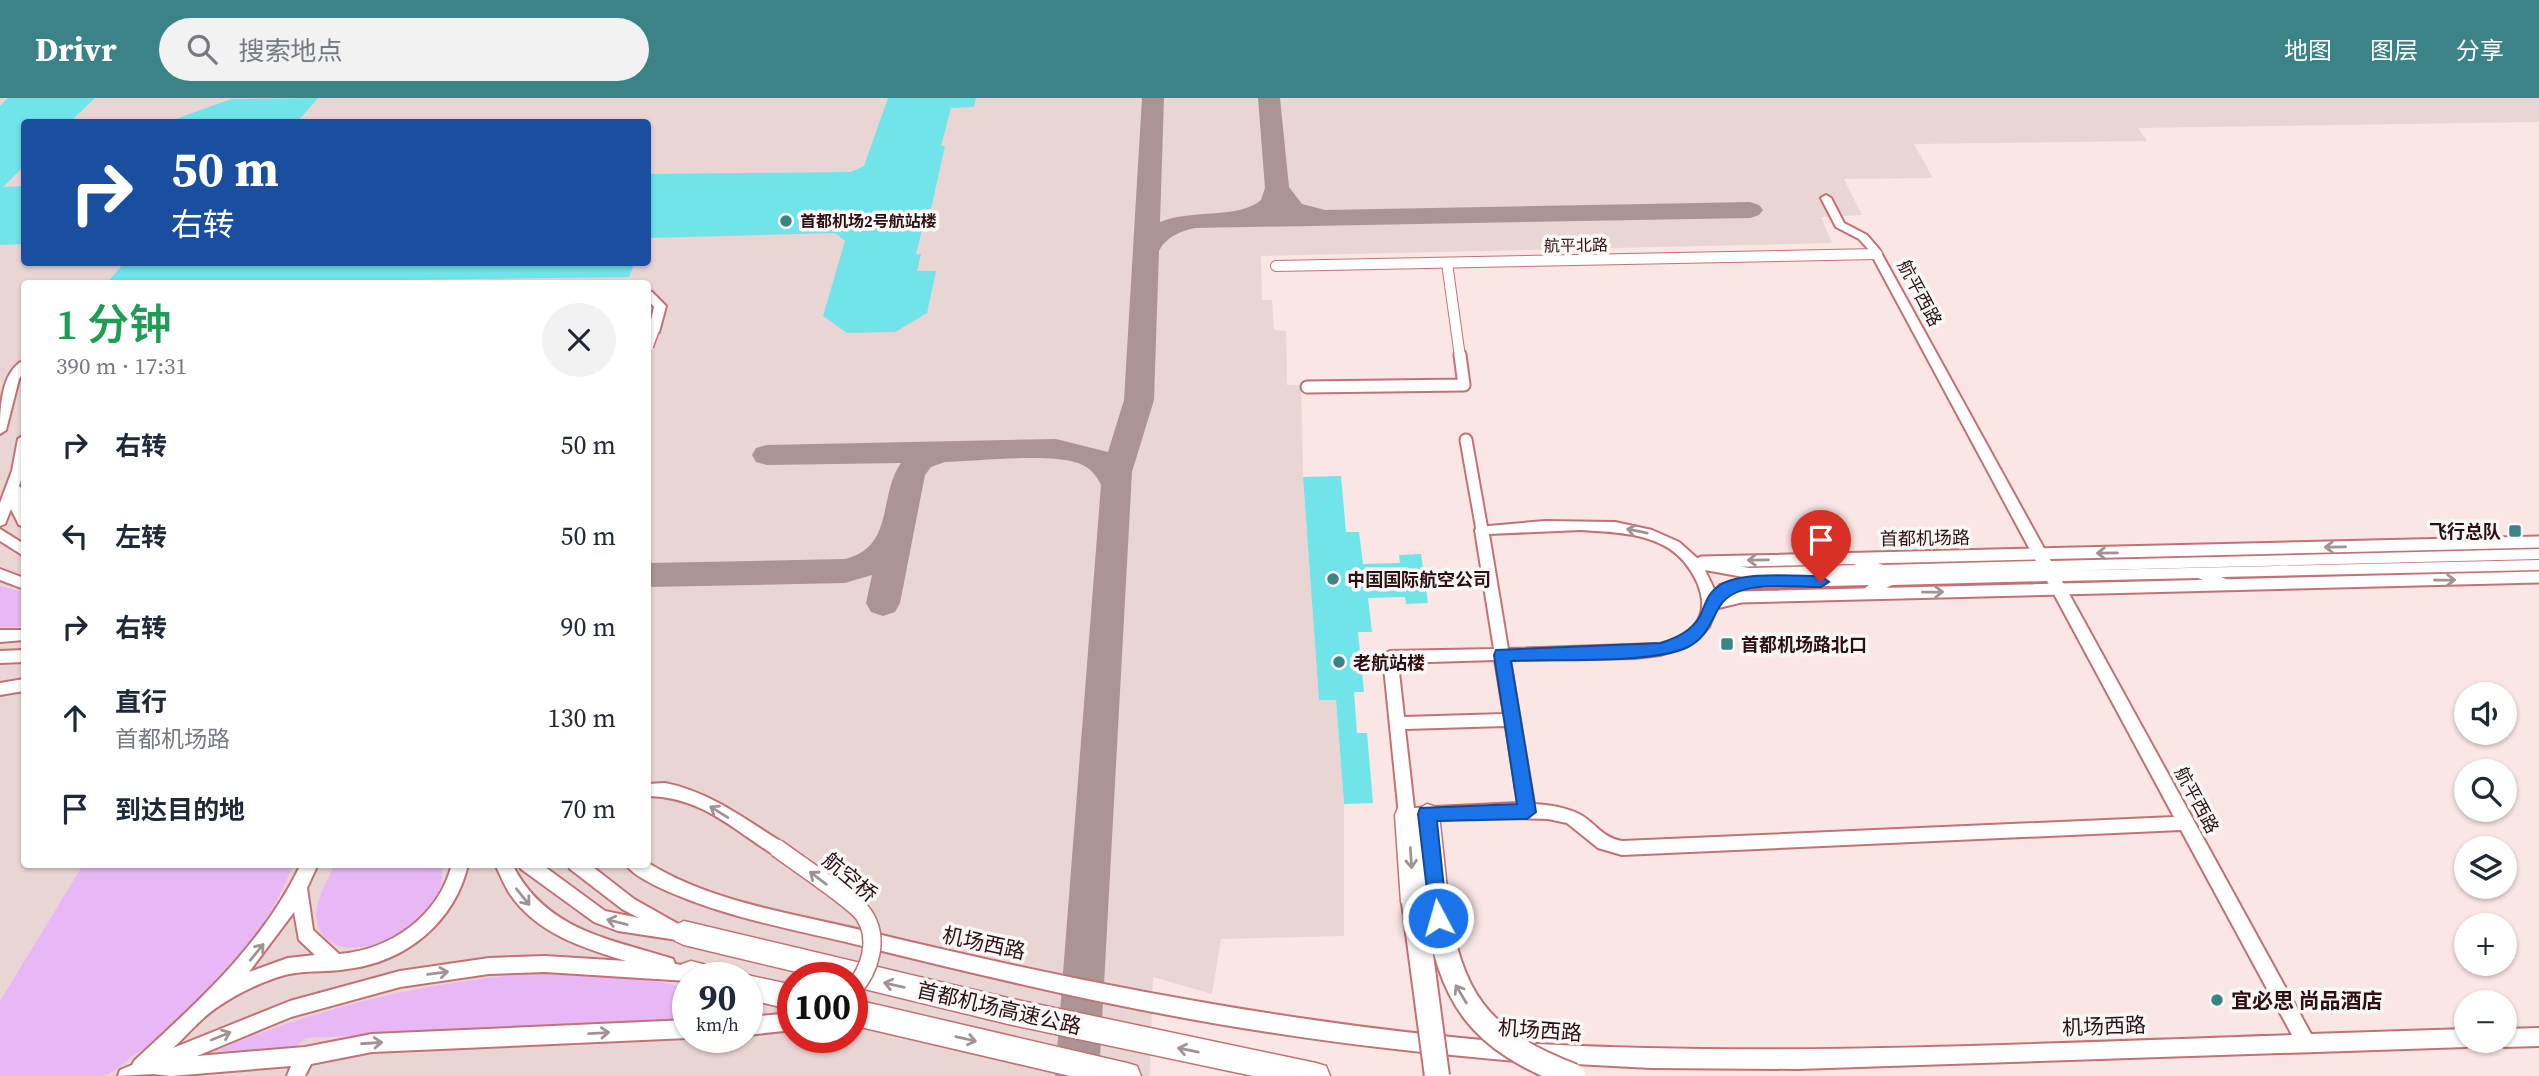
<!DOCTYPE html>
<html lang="zh">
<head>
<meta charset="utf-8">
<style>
  body { margin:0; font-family:"Source Serif 4","Noto Sans SC",serif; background:#f2f2f3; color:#1f2937; height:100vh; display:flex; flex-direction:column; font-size:26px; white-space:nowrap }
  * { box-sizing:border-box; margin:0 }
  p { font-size:23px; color:#747a83 }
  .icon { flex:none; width:38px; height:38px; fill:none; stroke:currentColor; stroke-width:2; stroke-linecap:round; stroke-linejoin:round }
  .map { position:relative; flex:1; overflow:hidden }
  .sheet { position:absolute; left:21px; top:182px; width:630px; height:588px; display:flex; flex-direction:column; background:#fff; border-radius:7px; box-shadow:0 2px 5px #0004 }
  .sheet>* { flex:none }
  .guide { position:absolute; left:21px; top:21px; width:630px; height:147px; border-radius:7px; box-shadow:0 2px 5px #0004; background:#1a4fa0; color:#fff; overflow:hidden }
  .fabs { position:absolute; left:2454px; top:584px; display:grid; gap:14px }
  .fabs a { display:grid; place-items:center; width:63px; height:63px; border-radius:50%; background:#fff; box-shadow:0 2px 5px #0004; font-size:35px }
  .speed { position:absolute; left:672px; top:864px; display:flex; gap:14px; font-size:35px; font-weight:700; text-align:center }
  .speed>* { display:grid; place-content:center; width:91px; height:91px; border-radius:50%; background:#fff; box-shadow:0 2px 5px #0004; line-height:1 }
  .speed small { font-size:18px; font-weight:400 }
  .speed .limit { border:10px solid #d22; background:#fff; color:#111 }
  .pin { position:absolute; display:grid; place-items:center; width:60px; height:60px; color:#fff; margin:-72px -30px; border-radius:50% 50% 50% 0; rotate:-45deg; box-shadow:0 0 7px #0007 }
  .pin .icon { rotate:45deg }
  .me { position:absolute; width:77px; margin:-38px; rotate:354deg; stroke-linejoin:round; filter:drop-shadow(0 0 5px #0008) }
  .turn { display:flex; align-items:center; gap:24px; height:147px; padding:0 35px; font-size:32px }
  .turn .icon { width:91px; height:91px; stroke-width:2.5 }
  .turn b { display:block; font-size:49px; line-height:60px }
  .round { display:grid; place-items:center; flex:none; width:74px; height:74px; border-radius:37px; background:#f2f2f3 }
  .headline { display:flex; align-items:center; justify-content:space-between; height:119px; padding:0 35px }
  h1 { font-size:42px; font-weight:600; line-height:52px; color:#1e9e55 }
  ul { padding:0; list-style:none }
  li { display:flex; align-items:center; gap:21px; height:91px; padding:0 35px }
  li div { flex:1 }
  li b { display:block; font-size:26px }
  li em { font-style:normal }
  header { display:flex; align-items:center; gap:42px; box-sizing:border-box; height:98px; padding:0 35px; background:#3b8386; color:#fff }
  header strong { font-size:33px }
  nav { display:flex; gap:38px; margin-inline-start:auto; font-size:24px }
  .search { width:490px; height:63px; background:#f2f2f3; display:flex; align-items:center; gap:18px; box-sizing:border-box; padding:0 24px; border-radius:38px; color:#747a83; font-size:26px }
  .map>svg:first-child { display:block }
</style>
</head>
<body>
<header>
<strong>Drivr</strong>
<div class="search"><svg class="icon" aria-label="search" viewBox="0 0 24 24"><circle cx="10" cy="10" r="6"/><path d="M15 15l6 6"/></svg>搜索地点</div>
<nav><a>地图</a><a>图层</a><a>分享</a></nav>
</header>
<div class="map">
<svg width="2539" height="978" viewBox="0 0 2539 978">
  <rect width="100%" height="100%" fill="#f9e6e5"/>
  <!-- built -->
  <path fill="#ead5d5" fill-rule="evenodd" d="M0,0H2539V24L2138,30L2147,43L1914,46L1933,80L1844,81L1862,117L1821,119L1832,145L1261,158L1262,202H1272L1274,232L1286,233L1287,287H1301L1303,379L1319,602H1336L1344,706V838L1221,841L1212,896L1153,879L1150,978H0ZM24,24H648V164H24ZM24,186H648V766H24ZM688,880H747V940H688ZM793,880H852V940H793Z"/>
  <!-- green -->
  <path fill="#e7b8f5" d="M0,488L24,494V529H0Z
    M83,767H293C264,843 200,911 133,958C125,964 112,976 102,978C76,978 29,978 0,978V903Z
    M334,767H443C442,781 441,795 433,808C415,839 329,876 317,823C313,805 328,783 334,767Z
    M566,873L632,878L688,890V922L306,940L293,951L216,953C331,904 441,880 566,873Z"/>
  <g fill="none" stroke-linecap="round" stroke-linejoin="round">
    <!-- taxiway -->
    <path fill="#ac9495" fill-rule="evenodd" d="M1142,0H1164L1160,124C1192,111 1239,121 1261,102L1265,90L1258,0H1280L1289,89L1302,106L1325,112L1750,104L1759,107L1763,112L1759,117L1750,120L1195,130C1180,133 1166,139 1159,153L1154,302L1132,374L1099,978H1055L1101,387C1096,376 1089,369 1078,365C1047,355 980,363 945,364L931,369L925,377L900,505L895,514L883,518L871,514L866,505L872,477L845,485L648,489V465L845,461C895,449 878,397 901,365L767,367L756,364L752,357L756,350L767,347L1056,341L1108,354L1124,302Z"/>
  </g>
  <!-- building -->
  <path fill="#70e4e8" d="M8,0H95L70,24H24V68L3,89L24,88V146L0,147V8Z
    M318,0L297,24L170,23L231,1Z
    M888,0H976L974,9L951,10L941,48H945L931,111H927L916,156H921L917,173H936L927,215L895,234L847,235L823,218L845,143L835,135L648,140V76L851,74L864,68Z
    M125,164H635L629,179L106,186Z
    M1341,378L1346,434H1359L1363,466L1400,465L1399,457L1421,456L1428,505L1406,506L1405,499L1368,500L1372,534H1358L1364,594H1354L1357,635H1367L1373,705L1344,706L1336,602H1319L1303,379Z"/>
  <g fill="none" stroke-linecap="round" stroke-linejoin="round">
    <defs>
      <path id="minor-far1" d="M1447,165L1460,259
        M1276,168L1877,156"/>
      <path id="minor" d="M1307,289L1464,287L1460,257
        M1466,342L1482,432
        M1702,464L2539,444
        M1712,506L1741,499L2539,479"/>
      <path id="tertiary" d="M1826,97L1831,100L1844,125L1867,137L1879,151L2051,463L2539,451V461L2056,473L2539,462V472L2221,479L2231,483L2233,487L2226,492L2198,480L2062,483L2311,936L2466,931V943H2474L2472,946L2466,949L1798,971L1651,970L1537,964L1531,961L1528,955L1531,949L1537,946C1789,959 2040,945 2292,937L2181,732L1622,757L1598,750L1567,725L1548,721L1487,719L1407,724L1401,722L1399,717L1383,559L1385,555L1390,553L1494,551L1475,432L1477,429L1545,423L1615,424L1652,432L1679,444L1697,460L1749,470L1857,467L1849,465L1847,461L1854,456L1883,467L2036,463L1869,152L1859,141L1836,129L1821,100ZM1580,432C1610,434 1644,434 1670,451C1682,459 1691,471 1697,484C1712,519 1693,537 1660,546L1508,551L1489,436ZM1705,472L1749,480L1720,487L1715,493ZM2047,483L2174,719L1622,743C1602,740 1595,724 1579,716C1565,709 1549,707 1534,706L1510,562L1635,560L1660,557L1687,548L1699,540L1709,529L1717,509L1730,495L1750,490L1869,487L1858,496L1865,501L1892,487ZM1495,562L1504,616L1404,619L1398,565ZM1506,628L1518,705L1414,710L1405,631Z
        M648,193L652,194L666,208L659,234L653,238L648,235L654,209L648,202Z
        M24,262V273L19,281L6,332L0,336C0,313 0,274 24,262Z
        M24,337V373L19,388L23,392L24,429L19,427L11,411L5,426L0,428V405L12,373L18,341Z
        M0,431L24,446V458L0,443Z
        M0,471L24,480V491L0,482Z
        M0,532H24V542L0,544Z
        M24,552V564L0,565V553Z
        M24,581V593L0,597V585Z
        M665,685C710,694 745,721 783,745L785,750L783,755L777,757L771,755C729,728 700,699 648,698V686Z
        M648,765C715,806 794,815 869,834C1084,886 1296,927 1516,945L1522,948L1525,954L1522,960L1516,963C1433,956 1351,947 1268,934C1136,914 1004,883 874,851C821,837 767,828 715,811C696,805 634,783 626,766Z
        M301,766H318L307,790L313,832L339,856C391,852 439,818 452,766H468C455,824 406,864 347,871C324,875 301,871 278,879C257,886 235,897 216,910C201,920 187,937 173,950L290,903L400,873L489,860L545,858L626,863C583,850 536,835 510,796C504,787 500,776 495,766H512C544,830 604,840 667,859L673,861L675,866L697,869L700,875L697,880H688V883L545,874L489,876L400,889L291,919L197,958L305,949L372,936L688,922V940L372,954L311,966L305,978H287L291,968L171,978L153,976L118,978L120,972L132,967L135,962C199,903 263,846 301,766ZM294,814L299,842L315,857L288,860L249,874Z
        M519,766H541L605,813L639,820L622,811L570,771L568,766H589L634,801L680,827L690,830L693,835L690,840L684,843L618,833L594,824L521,771Z
        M793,915V932L747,937V919Z
        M2539,930V948L2504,949L2496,943H2504V931Z"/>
      <path id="motorway" d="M1427,706L1436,709L1439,716L1448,800L1444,808L1435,811L1425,807L1423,812L1414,815L1405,812L1401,804L1395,717L1398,710L1407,707L1417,712Z
        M684,823L1008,900L1316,965L1326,968L1330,978H1253L1008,926L852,888V880H822L684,847L675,843L671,835L675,827Z
        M691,863L722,871L726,880H688V886L682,884L678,875L682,866Z
        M747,877L793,887V912L747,901V880H738Z
        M852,901L1127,965L1137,968L1141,978H1070L852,927Z"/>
    </defs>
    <!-- minor-far1 casing -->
    <use href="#minor-far1" stroke="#c47174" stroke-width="12"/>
    <!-- minor casing -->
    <use href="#minor" stroke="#c47174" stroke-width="15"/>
    <!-- tertiary casing -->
    <use href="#tertiary" stroke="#c47174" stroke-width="4"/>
    <!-- motorway casing -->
    <use href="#motorway" stroke="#c47174" stroke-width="3"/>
    <!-- minor-far1 -->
    <use href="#minor-far1" stroke="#fff" stroke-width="10"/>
    <!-- minor -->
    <use href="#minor" stroke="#fff" stroke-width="11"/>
    <!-- tertiary -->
    <use href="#tertiary" fill="#fff" fill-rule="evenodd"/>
    <!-- motorway -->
    <use href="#motorway" fill="#fff" fill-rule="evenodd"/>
    <defs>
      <path id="tertiary-bridge-far1" d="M648,248L653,234"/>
      <path id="tertiary-bridge" d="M777,750C794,763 855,803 864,817C880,841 870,873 852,892"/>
      <path id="motorway-bridge" d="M1435,800C1450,901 1477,941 1573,978
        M1414,804L1437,978"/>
    </defs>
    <!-- tertiary-bridge-far1 casing -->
    <use href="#tertiary-bridge-far1" stroke="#c47174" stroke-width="13" stroke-linecap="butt"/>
    <!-- tertiary-bridge casing -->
    <use href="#tertiary-bridge" stroke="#c47174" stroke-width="20" stroke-linecap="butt"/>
    <!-- motorway-bridge casing -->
    <use href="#motorway-bridge" stroke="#c47174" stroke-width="28" stroke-linecap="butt"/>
    <!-- tertiary-bridge-far1 -->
    <use href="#tertiary-bridge-far1" stroke="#fff" stroke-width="10"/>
    <!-- tertiary-bridge -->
    <use href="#tertiary-bridge" stroke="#fff" stroke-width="17"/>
    <!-- motorway-bridge -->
    <use href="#motorway-bridge" stroke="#fff" stroke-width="24"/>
  </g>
  <!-- one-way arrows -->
  <defs><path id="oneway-shaft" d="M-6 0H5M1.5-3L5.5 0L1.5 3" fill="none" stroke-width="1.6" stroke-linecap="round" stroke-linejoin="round" transform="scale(1.75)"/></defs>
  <g stroke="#a19394">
    <use href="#oneway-shaft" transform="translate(1637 433) rotate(-168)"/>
    <use href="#oneway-shaft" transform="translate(2335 449) rotate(179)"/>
    <use href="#oneway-shaft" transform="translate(2107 455) rotate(179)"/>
    <use href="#oneway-shaft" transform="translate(1758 462) rotate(179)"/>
    <use href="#oneway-shaft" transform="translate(2445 482) rotate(-1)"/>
    <use href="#oneway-shaft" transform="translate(1933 494) rotate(-1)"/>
    <use href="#oneway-shaft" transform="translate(719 714) rotate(-148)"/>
    <use href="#oneway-shaft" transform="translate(1411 760) rotate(86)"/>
    <use href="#oneway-shaft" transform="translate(818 780) rotate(-143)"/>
    <use href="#oneway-shaft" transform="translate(523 799) rotate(51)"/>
    <use href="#oneway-shaft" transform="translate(617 824) rotate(-166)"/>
    <use href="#oneway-shaft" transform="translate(257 854) rotate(-51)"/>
    <use href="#oneway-shaft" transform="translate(438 875) rotate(-8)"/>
    <use href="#oneway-shaft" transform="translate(894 887) rotate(-167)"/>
    <use href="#oneway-shaft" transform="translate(1461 896) rotate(-121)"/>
    <use href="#oneway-shaft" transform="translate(599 935) rotate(-3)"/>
    <use href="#oneway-shaft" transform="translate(221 938) rotate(-22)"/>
    <use href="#oneway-shaft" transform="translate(966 941) rotate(13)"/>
    <use href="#oneway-shaft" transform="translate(372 945) rotate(-4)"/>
    <use href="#oneway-shaft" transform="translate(1188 952) rotate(-168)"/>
  </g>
  <!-- route -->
  <path fill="#1a73e8" stroke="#114b97" stroke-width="2" d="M1821,478L1829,484L1821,489C1793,490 1737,480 1720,508C1710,524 1707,539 1688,549C1654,566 1553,561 1511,563L1536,714L1527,721L1437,723L1447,820L1444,826L1438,828L1431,826L1418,716L1420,710L1517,706L1494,557L1496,552L1661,545C1676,540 1692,533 1700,518C1705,507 1708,494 1720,487C1742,473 1795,478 1821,478Z"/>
  <!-- markers -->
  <g fill="#3b8386" stroke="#f8f8f8" stroke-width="2.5">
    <circle cx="786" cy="123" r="7"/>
    <rect x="2508" y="426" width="14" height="14" rx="3.5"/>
    <circle cx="1333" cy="481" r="7"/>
    <rect x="1720" y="539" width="14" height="14" rx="3.5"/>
    <circle cx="1339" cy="564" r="7"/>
    <circle cx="2217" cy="902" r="7"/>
  </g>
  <g text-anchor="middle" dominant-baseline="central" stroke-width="7" stroke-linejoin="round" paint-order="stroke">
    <!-- far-poi labels -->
    <g font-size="16" font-weight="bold" fill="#2f0f11" stroke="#f8f8f8" text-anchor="start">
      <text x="800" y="123">首都机场2号航站楼</text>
    </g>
    <!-- far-street labels -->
    <g font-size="16" fill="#2f0f11" stroke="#f8f8f8">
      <text transform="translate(1576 147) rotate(-1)">航平北路</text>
    </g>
    <!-- street labels -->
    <g font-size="18" fill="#2f0f11" stroke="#f8f8f8">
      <text transform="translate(1920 195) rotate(62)">航平西路</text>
      <text transform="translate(1925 440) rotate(-1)">首都机场路</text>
      <text transform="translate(2197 702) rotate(62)">航平西路</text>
    </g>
    <!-- poi labels -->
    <g font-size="18" font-weight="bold" fill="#2f0f11" stroke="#f8f8f8" text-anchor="start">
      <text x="2501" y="433" text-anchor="end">飞行总队</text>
      <text x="1347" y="481">中国国际航空公司</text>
      <text x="1741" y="546">首都机场路北口</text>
      <text x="1353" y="564">老航站楼</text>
    </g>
    <!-- near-street labels -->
    <g font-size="21" fill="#2f0f11" stroke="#f8f8f8">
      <text transform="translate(850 779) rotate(40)">航空桥</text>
      <text transform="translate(984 845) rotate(12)">机场西路</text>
      <text transform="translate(999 910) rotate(13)">首都机场高速公路</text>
      <text transform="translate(2104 928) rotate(-2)">机场西路</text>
      <text transform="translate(1540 932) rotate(4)">机场西路</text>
    </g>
    <!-- near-poi labels -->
    <g font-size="21" font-weight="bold" fill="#2f0f11" stroke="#f8f8f8" text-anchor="start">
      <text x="2231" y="902">宜必思 尚品酒店</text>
    </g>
  </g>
</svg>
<div class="fabs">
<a><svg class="icon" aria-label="sound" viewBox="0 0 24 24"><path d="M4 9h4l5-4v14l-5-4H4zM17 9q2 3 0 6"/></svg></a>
<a><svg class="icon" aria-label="search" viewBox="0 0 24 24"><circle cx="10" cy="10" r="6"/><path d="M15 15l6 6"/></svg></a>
<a><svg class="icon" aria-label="layers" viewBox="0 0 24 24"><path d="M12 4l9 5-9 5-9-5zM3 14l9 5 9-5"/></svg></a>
<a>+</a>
<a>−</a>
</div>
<div class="speed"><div>90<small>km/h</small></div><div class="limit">100</div></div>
<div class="pin" style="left:1821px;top:484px;background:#d93025"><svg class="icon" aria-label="arrive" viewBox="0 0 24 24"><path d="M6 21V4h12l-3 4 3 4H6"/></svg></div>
<svg class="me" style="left:1438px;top:820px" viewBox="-20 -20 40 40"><circle r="17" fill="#1a73e8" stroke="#fff" stroke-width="3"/><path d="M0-11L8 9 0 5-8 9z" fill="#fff"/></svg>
<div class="guide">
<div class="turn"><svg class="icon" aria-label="right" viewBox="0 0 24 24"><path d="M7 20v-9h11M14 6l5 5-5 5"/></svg><div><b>50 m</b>右转</div></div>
</div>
<section class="sheet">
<div class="headline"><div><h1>1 分钟</h1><p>390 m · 17:31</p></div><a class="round"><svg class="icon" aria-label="close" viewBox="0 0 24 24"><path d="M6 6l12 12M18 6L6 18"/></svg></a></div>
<ul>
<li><svg class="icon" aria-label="right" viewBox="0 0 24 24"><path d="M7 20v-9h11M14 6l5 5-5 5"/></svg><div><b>右转</b></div><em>50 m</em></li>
<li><svg class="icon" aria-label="left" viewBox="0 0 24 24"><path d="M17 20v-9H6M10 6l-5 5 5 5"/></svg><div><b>左转</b></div><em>50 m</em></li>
<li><svg class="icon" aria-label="right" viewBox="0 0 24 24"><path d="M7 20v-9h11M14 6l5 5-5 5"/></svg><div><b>右转</b></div><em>90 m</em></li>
<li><svg class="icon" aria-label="ahead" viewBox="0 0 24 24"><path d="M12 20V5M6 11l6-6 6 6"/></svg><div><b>直行</b><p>首都机场路</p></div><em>130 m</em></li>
<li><svg class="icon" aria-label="arrive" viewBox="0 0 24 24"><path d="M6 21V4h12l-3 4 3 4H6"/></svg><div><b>到达目的地</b></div><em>70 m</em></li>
</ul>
</section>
</div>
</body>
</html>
